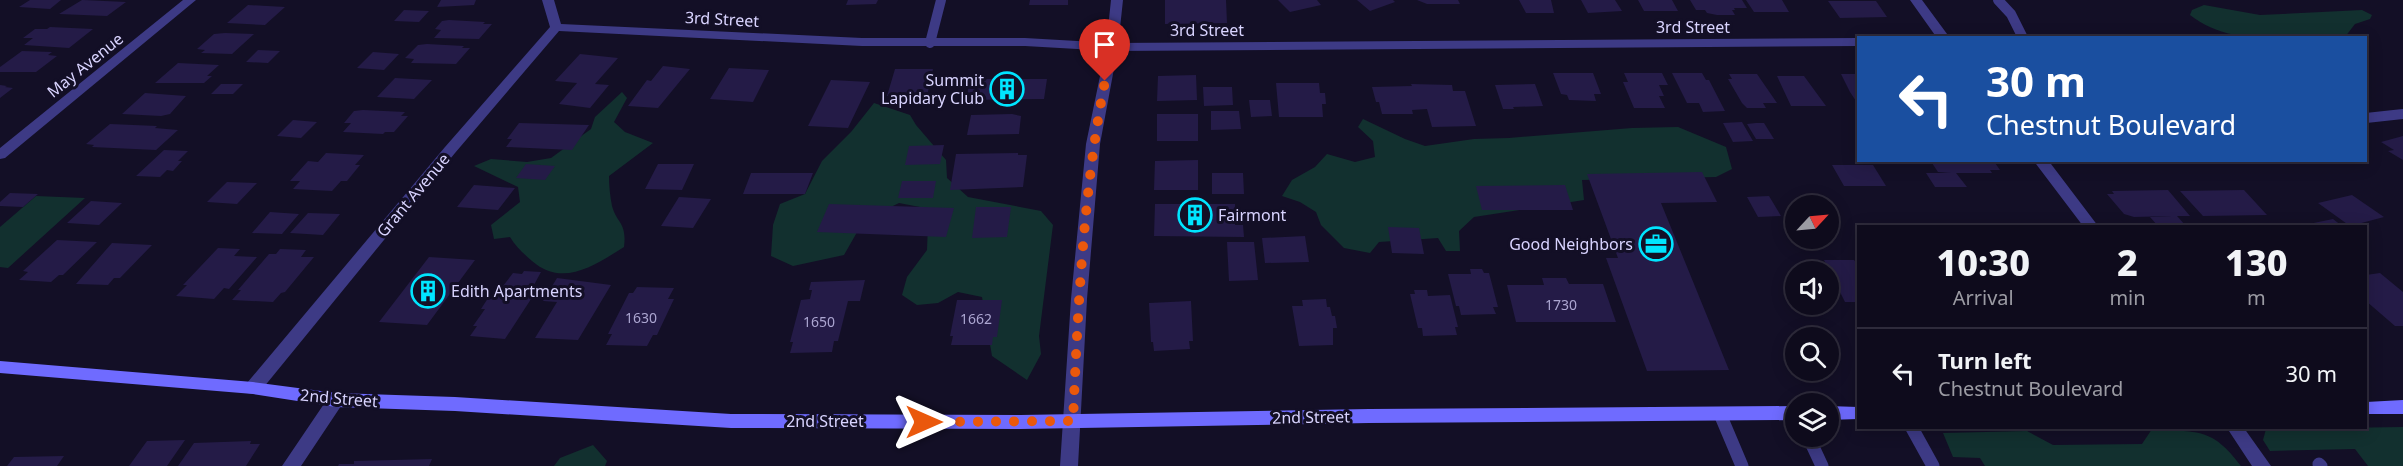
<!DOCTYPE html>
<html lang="en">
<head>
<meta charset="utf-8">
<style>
  body { margin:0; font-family:"Noto Sans",sans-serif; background:#171425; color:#f1f3f6; height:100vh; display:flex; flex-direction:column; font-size:22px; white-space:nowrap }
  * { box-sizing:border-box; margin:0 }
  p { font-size:20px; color:#9b9ba3 }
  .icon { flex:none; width:33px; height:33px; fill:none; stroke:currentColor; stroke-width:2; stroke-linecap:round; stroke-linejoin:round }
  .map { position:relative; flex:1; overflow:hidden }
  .sheet { position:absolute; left:1857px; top:225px; width:510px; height:204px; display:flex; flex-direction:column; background:#0e0b1c; border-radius:0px; box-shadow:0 3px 15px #0003,0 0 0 2px #2e2b3b }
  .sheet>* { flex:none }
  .banner { position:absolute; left:1857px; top:36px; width:510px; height:126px; border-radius:0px; box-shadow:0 3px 15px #0003,0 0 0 2px #2e2b3b; background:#1a4fa0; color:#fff; overflow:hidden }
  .needle { width:39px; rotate:64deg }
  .buttons { position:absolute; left:1785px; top:195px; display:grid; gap:12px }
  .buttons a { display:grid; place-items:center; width:54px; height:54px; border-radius:50%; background:#0e0b1c; box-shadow:0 3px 15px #0003,0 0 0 2px #2e2b3b; font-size:30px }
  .pin { position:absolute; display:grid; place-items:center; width:51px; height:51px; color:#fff; margin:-62px -26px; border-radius:50% 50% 50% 0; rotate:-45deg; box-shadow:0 0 6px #0007 }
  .pin .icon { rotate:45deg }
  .me { position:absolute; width:66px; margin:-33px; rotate:90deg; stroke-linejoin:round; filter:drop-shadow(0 0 4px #0008) }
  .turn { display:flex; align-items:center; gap:21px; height:126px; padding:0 30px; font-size:27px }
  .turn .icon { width:78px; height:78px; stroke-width:2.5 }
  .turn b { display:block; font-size:42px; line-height:51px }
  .eta { display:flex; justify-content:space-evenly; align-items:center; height:102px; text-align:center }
  .eta b { font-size:36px; font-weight:800; line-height:42px }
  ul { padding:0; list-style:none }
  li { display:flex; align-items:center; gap:18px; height:90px; padding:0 30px; border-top:2px solid #2e2b3b }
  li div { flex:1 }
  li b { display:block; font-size:22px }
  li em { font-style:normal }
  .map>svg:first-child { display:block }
</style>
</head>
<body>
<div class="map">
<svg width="2403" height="466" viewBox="0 0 2403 466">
  <rect width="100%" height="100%" fill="#130f26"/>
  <!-- green -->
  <path fill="#12302f" d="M2204,5L2260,15L2362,10L2372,15L2370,19L2355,24L2345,37C2296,38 2232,48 2190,15L2192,10Z
    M622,92L627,98L614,122L625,132L653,143L609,176C609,186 610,196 612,206C617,224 627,222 624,247C595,265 563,288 532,261C523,253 516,247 510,237L494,239L491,225L520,202L518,187L474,166L491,159L527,162L551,158L591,129L595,117Z
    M874,103L910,115L916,125L946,160L947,178L968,197L1041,211L1053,225L1039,336L1041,354L1027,380L992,356L982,297L958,292L938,303L917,305L902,295L907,277L927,250L928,224L925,208L899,203L864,220L844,255L793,266L771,256L773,225L780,204L805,194L822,161L851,132Z
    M1363,119L1405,139L1425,146L1474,139L1509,138L1632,128L1678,127L1726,147L1732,169L1716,177L1582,180L1584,200L1474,217L1459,231L1460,251H1446L1438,238L1379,242L1370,253L1344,248L1321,225L1316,212L1300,202L1282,196L1292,180L1315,167L1327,154L1355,162L1375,157L1373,141L1358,127Z
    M36,196L85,198L8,268L0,267V227Z
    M2403,427V466H2368L2355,449L2270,451L2263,440L2266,429Z
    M2152,429C2198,433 2211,426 2241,466H1985L1980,458L1953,457L1943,433L2027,431L2053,445L2142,444Z
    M593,445L607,461L605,466H554L560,458Z"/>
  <!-- building -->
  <path fill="#241b47" d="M30,0H61L50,9L19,7Z
    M82,0H83L126,2L107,16L59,14Z
    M441,0H476L474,5L437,7Z
    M848,0H878L876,4L846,5Z
    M1030,0H1068V5H1029Z
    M1165,0H1226L1227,23L1165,24Z
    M1278,0H1317L1321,5L1290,12Z
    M1357,0H1393L1395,2L1370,11Z
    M1417,0H1458L1460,4H1427Z
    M1519,0H1551L1554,13H1526Z
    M1581,0H1615L1622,11L1588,13Z
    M1638,0H1672L1678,11H1644Z
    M1690,0H1742L1747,8H1734L1735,10H1732L1735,15H1717L1707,13L1705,10H1696Z
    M1746,0H1782L1789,12H1754Z
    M1828,1H1876L1887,17L1840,18Z
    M248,5L285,7L265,25L227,23Z
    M404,10L429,11L419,22L394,21Z
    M449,20L485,22L483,24H492L479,39L434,38L441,30L435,29L442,21Z
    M50,27L93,29L69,48L24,45L33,38H23L35,29H47Z
    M225,33L254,34L232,54L201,53L205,50L197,49L214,34Z
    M427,44L464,46L462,48H470L456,64L411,63L414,59L405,58L418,45Z
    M258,50L280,51L268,63L246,62Z
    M22,51L52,52L48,55L57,56L36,72H0V67Z
    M373,52L399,54L384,70L357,68Z
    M580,54L618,58L595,84L609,85L590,108L559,104L577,83L555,81Z
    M178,63L219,65L207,76H212L204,83H155Z
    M663,66L690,69L658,108L628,106L647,80L651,81Z
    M729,68L769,70L753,102L710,99Z
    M895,69H933L927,96H887Z
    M1553,73H1593L1601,94H1594L1596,101L1569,100L1567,95L1561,94Z
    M1624,73H1662L1668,85H1659L1664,96H1659L1665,108H1634L1623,82H1628Z
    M1672,73H1702L1706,80H1709L1725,111L1703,112L1699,103H1687Z
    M1729,74H1757L1777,103H1763L1766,108H1747L1742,103L1728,79H1732Z
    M1841,74H1858V104L1850,92Z
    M1196,75L1197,100L1157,101L1158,76Z
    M1777,76H1804L1826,106H1791Z
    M395,78L432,80L414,99L377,97Z
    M980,79H1047L1044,99L967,100L969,80Z
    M831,80L870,82L848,128L808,126Z
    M1276,83H1319L1320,93H1325L1326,104H1322L1323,117H1279Z
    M221,84H243L233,94H211Z
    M1411,84L1452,85L1453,91H1465L1476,126L1432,127L1427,109L1412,110L1413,114H1382L1379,102H1376L1372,87L1412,86Z
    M1535,84L1543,106L1513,107L1514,109H1503L1495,85Z
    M0,85L7,86L5,87L13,88L0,98Z
    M1203,87H1232L1233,105L1204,106Z
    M145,93L186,96L170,114L161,116L122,114Z
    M1249,100H1270L1272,116L1251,117Z
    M363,110L405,112L401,116H408L394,132H385L383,134L343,132L351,123H344L354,111Z
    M1211,111H1239L1241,129L1211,130Z
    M1012,114L1021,116L1019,134L967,135L971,115Z
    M1157,114H1198V141H1157Z
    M293,120L317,122L301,138L277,136Z
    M1742,122L1753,141L1733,142L1723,123Z
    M519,123L589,125L572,150L506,147L512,139H507Z
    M1756,123H1764L1774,139H1756L1747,124Z
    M110,124L157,126L155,128L178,130L156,150L92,147L94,145L86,144Z
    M2403,136V160L2388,151L2394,150L2381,142Z
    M944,145L940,164L905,165L909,146Z
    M164,150L188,151L178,161H182L173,171L167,170L160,177L136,176Z
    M326,153L364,155L355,165H360L347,181H341L332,191L293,189L300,181H290L308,161L318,162Z
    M1018,153V155H1027L1023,187L950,190L956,154Z
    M1198,160V190H1154L1155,161Z
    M1930,160H1993L2000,170H1990L1992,173H1956L1967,187H1935L1926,173H1951L1938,172Z
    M526,164L555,166L545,180L516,178Z
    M658,164H694L682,190L645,189Z
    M1832,165H1873L1886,186H1844Z
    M1702,172L1717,202L1661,203L1729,370L1647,371L1606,258H1618L1587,174Z
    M751,173H813L805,194H743Z
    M1212,173H1243L1244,194H1212Z
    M902,181H936L933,198H898Z
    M227,182L257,183L237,204L207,202Z
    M474,185L515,188L498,210L457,207Z
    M1565,185L1573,210H1482L1476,186Z
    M2168,190L2190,216H2177L2186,226H2158L2150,217L2172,216L2134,217L2124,214L2107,194H2114L2112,191Z
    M2244,190L2267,215L2203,216L2180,191Z
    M10,193L38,194L23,207L0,206V202Z
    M2352,195L2384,217L2350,226L2318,203Z
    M1769,196L1781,216L1758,217L1747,197Z
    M679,197L711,199L693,228L661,226Z
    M91,201L122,203L99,225L67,223Z
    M829,204L954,208L946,237L817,232Z
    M1155,204H1235V225H1243L1244,237L1154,236Z
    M976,207H1011L1007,237L972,238Z
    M270,212L299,214L282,234L252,233Z
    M308,213L340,214L323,235L290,233Z
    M2333,219L2342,226L2304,225Z
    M1388,227L1419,228L1424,254L1392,253Z
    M1305,236L1309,262L1265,263L1262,238Z
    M57,240L97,242L63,275H59L51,282L19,280L28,272L23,271Z
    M1227,242H1254L1258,280L1229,281Z
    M112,243L152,245L120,278H114L108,285L76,284Z
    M218,248L240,249L234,256L257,257L229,289L224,288L214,299L176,296L187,285H183Z
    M280,249L306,250L301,257H314L285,292L281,293L273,302L232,300L241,290H238L269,254H276Z
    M429,257L475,260L427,325L379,322Z
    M1824,260H1854L1858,265V302H1845Z
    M1470,269H1482L1484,273H1489L1498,307H1493L1496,314L1461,315L1459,306H1456L1448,274H1471Z
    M524,271L541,272L528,296H533L505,339L470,336L477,326H473L485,309H481L490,295H496L513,273L522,274Z
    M2380,273L2403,292V326H2395L2366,301V275Z
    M557,278L611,285L578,340L535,338L557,302L543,301Z
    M1542,278H1566L1569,284H1603L1616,322H1516L1507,285H1544Z
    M865,280L860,301H848L838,341H834L832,352L790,353L793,342H790L801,300L810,299L812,290H809L811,282Z
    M637,287L674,288L668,299H674L657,335H653L647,346L606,345L612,334H608L629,293H633Z
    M1414,290H1427L1428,296L1450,295L1458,327H1455L1457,335L1423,336L1422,328H1418L1410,294H1415Z
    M1326,299L1327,307H1330L1332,316H1335L1337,328H1333V345L1299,346L1292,306H1303L1302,300Z
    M957,300H1002L997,337H993L992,345H951L953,336H950Z
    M1191,301L1193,341H1189L1190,349L1154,351L1153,342H1151L1149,303Z
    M185,440L167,466H129L147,441Z
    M251,441L250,444H260L246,466H178L194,443Z
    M64,456L57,466H7L14,457Z
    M432,459L429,466H338L339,464H354V461Z"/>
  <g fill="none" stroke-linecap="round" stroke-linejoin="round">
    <!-- service-far1 -->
    <path stroke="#3d3a85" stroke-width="10" d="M1998,0L2011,14L2023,38
      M930,43L941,0
      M2366,118L2403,114"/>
    <!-- service -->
    <path stroke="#3d3a85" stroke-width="13" d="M1720,414L1742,466
      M1912,428L1933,466
      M1808,436L1822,466
      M2319,464L2321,466"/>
    <!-- minor -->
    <path fill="#3d3a85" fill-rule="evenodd" d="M183,0H196L5,158L0,159V148Z
      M542,0H554L561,24L862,38H1025L1112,43L1858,38V46L1112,51L1025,46H862L559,31L455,153L259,393L253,394L247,393L245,388L247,383L445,147L550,27Z
      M1910,0H1922L1950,38H1937Z
      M2033,160H2048L2098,226H2083Z
      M336,393L342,395L345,400L301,466H282L330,395Z
      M2227,428H2244L2271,466H2252Z"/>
    <!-- tertiary -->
    <path fill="#3d3a85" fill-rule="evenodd" d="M1111,0H1123L1118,47L1100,144L1087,299L1078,466H1060L1071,299L1086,144L1106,47Z"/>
    <!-- secondary -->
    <path fill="#6f6bff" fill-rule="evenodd" d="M0,361L253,382L336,393L455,397L731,414L1020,415L1369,409L1796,406V420L1369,423L1020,429L731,428L455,411L336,407L253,394L0,373Z
      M2403,400V414H2366V402Z
      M1828,406L1858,407V419L1828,420Z"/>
  </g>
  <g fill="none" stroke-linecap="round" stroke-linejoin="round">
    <!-- route -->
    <path stroke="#ea580c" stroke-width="10" stroke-dasharray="0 18" d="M924,422L1073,421C1078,308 1083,193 1105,81"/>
  </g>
  <!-- icons -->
  <defs>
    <symbol id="building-ring" viewBox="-11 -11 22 22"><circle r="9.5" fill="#130f26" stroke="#00e5ff" stroke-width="1.5"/><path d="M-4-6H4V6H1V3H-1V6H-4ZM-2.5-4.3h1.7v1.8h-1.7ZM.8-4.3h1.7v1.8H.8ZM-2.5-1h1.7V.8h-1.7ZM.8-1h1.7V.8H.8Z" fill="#00e5ff"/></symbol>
    <symbol id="office-ring" viewBox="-11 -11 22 22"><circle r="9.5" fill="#130f26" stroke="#00e5ff" stroke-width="1.5"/><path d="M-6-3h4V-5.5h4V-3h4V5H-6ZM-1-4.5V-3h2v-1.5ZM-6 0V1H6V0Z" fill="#00e5ff"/></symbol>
  </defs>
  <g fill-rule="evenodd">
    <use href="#building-ring" x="988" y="70" width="38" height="38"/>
    <use href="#building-ring" x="1176" y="196" width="38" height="38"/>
    <use href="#office-ring" x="1637" y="225" width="38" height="38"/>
    <use href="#building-ring" x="409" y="272" width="38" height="38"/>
  </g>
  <g text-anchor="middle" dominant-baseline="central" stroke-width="6" stroke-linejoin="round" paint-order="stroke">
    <!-- number labels -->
    <g font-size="14" fill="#aca6d1">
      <text x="1561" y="304">1730</text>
      <text x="641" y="317">1630</text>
      <text x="976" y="318">1662</text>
      <text x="819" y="321">1650</text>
    </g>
    <!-- street labels -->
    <g font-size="16" fill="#d9d4ff" stroke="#130f26">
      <text transform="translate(722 19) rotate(3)">3rd Street</text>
      <text x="1693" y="27">3rd Street</text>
      <text x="1207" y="30">3rd Street</text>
      <text transform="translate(85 65) rotate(-39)">May Avenue</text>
      <text transform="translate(413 195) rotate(-50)">Grant Avenue</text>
      <text transform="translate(339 398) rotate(5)">2nd Street</text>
      <text transform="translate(1311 417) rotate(-1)">2nd Street</text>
      <text x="825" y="421">2nd Street</text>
    </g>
    <!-- poi labels -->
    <g font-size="16" fill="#d9d4ff" stroke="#130f26" text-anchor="end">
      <text x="984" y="80">Summit<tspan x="984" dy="18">Lapidary Club</tspan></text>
      <text x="1218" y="215" text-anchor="start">Fairmont</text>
      <text x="1633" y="244">Good Neighbors</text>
      <text x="451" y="291" text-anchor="start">Edith Apartments</text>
    </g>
  </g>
</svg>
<div class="buttons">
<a><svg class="needle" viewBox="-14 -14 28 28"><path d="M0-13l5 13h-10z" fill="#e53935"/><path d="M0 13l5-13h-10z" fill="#9b9ba3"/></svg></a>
<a><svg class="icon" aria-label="sound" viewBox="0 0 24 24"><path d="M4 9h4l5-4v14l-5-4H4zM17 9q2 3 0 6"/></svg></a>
<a><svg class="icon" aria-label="search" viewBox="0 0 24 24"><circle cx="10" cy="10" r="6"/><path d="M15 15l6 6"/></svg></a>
<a><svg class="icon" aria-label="layers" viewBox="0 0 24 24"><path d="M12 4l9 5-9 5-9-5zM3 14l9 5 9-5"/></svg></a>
</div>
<div class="pin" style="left:1105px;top:81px;background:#d93025"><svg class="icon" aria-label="arrive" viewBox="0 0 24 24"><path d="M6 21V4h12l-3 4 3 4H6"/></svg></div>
<svg class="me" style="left:924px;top:422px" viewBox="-20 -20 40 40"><path d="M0-17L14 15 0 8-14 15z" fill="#ea580c" stroke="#fff" stroke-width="4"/></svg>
<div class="banner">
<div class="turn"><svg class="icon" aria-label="left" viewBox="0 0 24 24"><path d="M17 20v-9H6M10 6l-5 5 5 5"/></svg><div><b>30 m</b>Chestnut Boulevard</div></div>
</div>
<section class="sheet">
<div class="eta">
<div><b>10:30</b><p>Arrival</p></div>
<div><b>2</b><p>min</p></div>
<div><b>130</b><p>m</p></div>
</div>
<ul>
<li><svg class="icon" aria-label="left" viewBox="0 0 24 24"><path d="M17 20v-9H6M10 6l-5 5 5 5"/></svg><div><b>Turn left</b><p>Chestnut Boulevard</p></div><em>30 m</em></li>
</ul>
</section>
</div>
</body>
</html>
